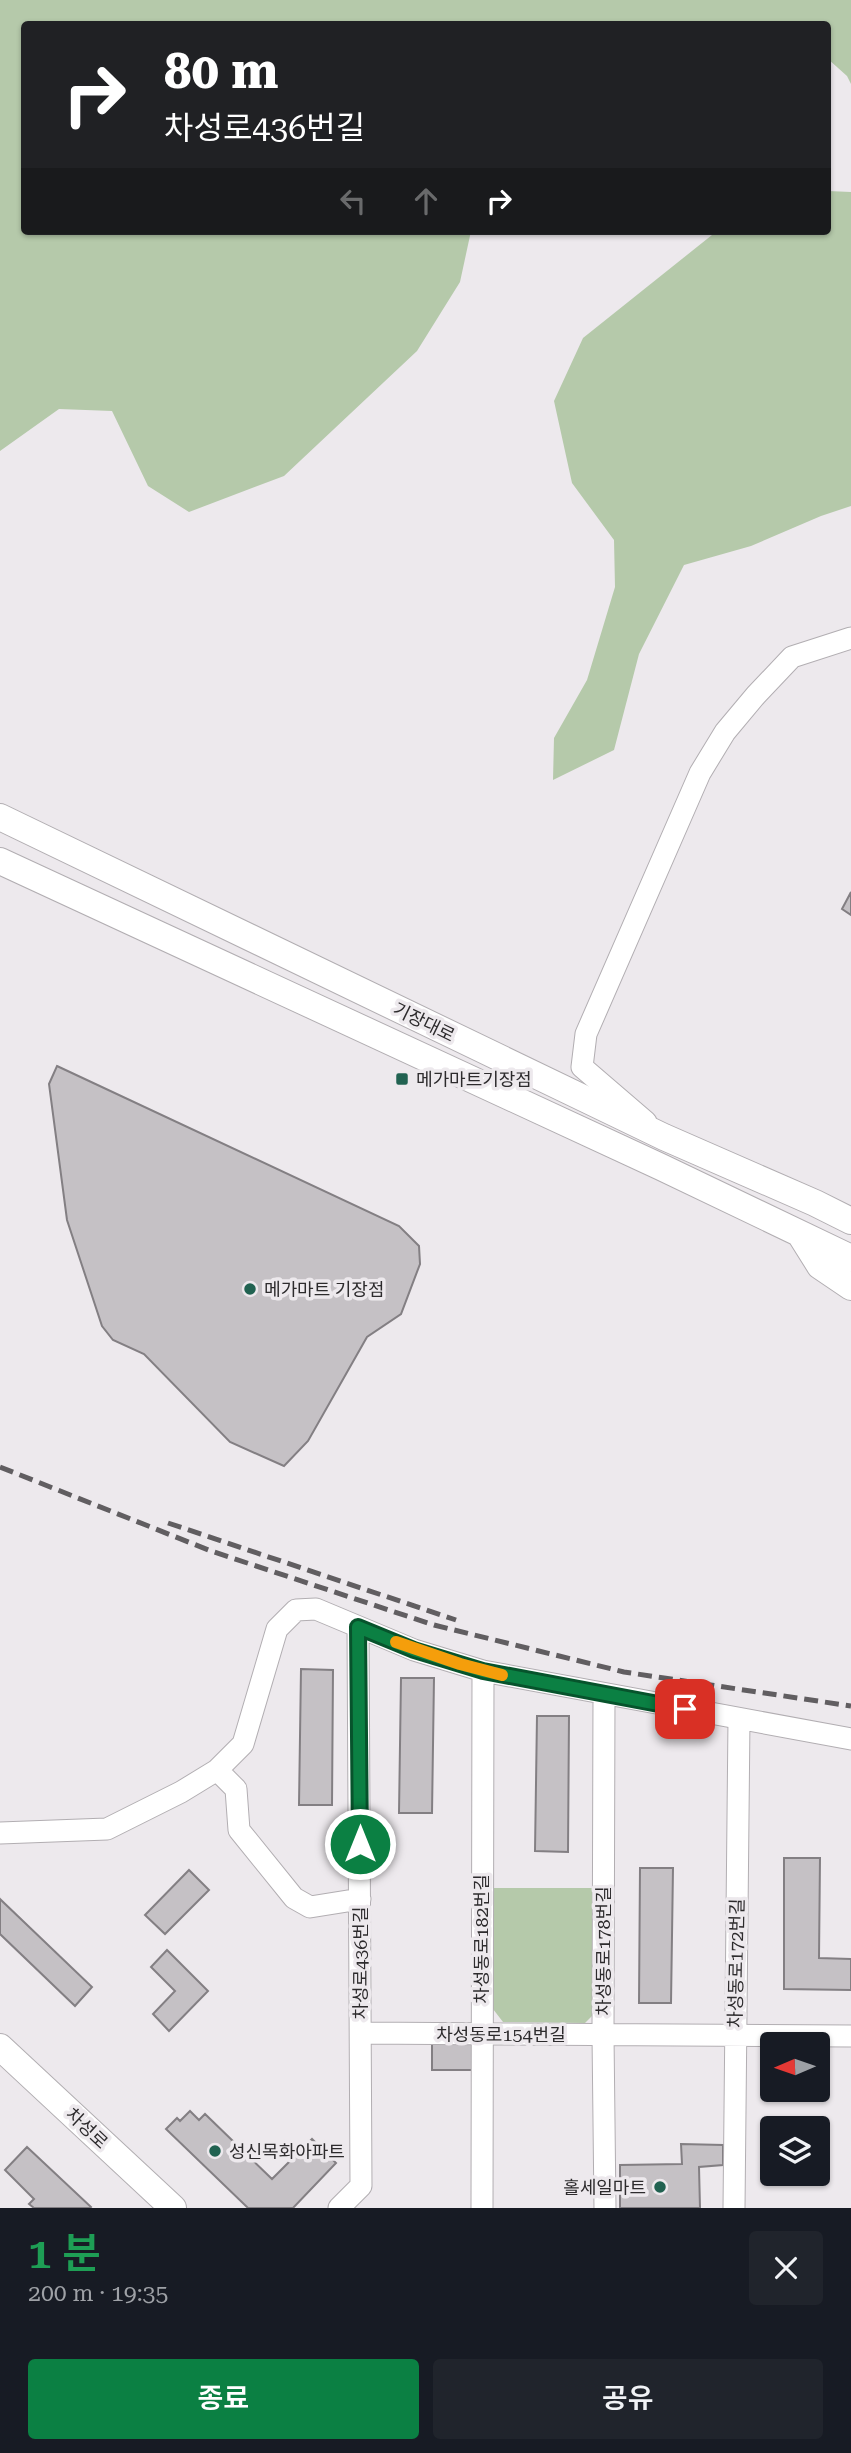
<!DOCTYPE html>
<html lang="ko">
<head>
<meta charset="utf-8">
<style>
  body { margin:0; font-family:"Roboto Serif","Noto Sans KR",serif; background:#20242c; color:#f1f3f6; height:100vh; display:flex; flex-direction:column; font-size:26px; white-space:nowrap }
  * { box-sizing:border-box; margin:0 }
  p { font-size:23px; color:#9ea1a6 }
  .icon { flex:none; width:38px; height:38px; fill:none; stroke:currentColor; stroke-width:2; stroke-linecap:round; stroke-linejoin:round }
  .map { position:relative; height:2208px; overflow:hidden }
  .panel { display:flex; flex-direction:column; background:#171b24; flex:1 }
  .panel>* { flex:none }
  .top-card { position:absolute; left:21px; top:21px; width:810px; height:214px; border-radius:7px; box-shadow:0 2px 5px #0004; background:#202124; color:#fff; overflow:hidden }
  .needle { width:46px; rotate:268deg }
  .buttons { position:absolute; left:760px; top:2032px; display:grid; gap:14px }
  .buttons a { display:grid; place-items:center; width:70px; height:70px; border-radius:7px; background:#171b24; box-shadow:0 2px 5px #0004; font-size:35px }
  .pin { position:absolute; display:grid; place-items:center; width:60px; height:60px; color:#fff; margin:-30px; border-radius:14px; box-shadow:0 4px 10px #0006 }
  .me { position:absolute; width:77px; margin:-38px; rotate:0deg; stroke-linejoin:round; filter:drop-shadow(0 0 5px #0008) }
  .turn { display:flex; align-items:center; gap:24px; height:147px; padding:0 28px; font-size:32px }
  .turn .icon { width:91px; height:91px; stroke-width:2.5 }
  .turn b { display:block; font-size:49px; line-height:60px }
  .lanes { display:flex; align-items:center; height:66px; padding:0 28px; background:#0003; justify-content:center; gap:35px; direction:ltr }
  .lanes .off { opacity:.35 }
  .round { display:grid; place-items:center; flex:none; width:74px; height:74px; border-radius:7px; background:#20242c }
  .head { display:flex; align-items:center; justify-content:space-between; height:119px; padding:0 28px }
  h1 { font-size:42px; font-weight:600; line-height:52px; color:#1e9e55 }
  .primary-button { display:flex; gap:14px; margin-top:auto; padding:14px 28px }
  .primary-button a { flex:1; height:80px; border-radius:7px; background:#0b8043; color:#fff; font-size:28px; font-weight:600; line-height:80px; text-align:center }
  .primary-button a+a { background:#20242c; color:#f1f3f6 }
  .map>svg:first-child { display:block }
</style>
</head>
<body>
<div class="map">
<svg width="851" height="2208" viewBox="0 0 851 2208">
  <rect width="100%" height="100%" fill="#ede9ed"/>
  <!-- green -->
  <path fill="#b5c9aa" d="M0,0H851V84L847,76L828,59V24H790L787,22L775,24H24V231H471L460,282L417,351L284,476L189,512L148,486L112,411L59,409L0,451Z
    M828,191L851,192V506L821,516L751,546L684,565L639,654L614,750L553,780L554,738L587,680L615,587L614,540L572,483L554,401L583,338L717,231H828Z
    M493,1888H593V2015L585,2023L503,2022L493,2009Z"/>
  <!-- building -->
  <path fill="#c5c1c5" stroke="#837f83" stroke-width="2" d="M851,892V915L842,909Z
    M57,1066L399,1226L419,1246L420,1264L401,1314L367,1337L308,1441L284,1466L230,1442L144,1354L113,1340L102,1326L67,1220L49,1084Z
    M301,1669L333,1670L332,1805H299Z
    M401,1678H434L432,1813H399Z
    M537,1716H569L568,1852L535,1851Z
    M784,1858H820L819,1958L851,1959V1990L784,1989Z
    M640,1868H673L671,2003H639Z
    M189,1870L209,1890L165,1934L145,1915Z
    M0,1899L92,1987L75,2006L0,1934Z
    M167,1950L208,1991L169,2031L153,2014L175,1991L151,1967Z
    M432,2038H468L477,2048V2070H432Z
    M190,2111L199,2120L205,2114L272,2179L312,2139L336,2163L293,2208H248L166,2129L177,2118L180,2121Z
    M681,2144L723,2145V2165L699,2167L700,2208H620V2165L682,2164Z
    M27,2147L91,2207L90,2208H34L29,2204L34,2199L5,2170Z"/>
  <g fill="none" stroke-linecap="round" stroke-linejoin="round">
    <defs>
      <path id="minor" d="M646,1122L582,1067L586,1034L700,773L725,732L756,695L792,657L851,638
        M604,1695L603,2035L605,2208
        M217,1770L236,1789L239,1830L294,1898L310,1907L360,1899
        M0,1833L107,1829L181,1792L217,1770L243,1744L277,1629L296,1610L316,1609L414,1650L483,1671L851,1739
        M361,2033L851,2036
        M339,2208L361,2186L358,1627
        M482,2208L483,1671
        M734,2208L739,1719"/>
      <path id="major" d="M0,817L664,1137L815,1203L851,1221
        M0,861L661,1167L851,1258
        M800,1234L820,1266L851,1287
        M0,2047L173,2208"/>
    </defs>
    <!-- minor casing -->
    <use href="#minor" stroke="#b2aeb2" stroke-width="23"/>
    <!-- major casing -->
    <use href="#major" stroke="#b2aeb2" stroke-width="28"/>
    <!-- minor -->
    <use href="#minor" stroke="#fff" stroke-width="21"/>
    <!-- major -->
    <use href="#major" stroke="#fff" stroke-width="26"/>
    <!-- rail -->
    <path stroke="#615e61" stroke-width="5" stroke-dasharray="14 7" stroke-linecap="butt" d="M0,1467L211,1551L434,1625L624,1672L851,1706
      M168,1523L456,1620"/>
  </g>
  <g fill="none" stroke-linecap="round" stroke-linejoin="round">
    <defs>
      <path id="route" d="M360,1844L358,1627L414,1650L483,1671L685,1709"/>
    </defs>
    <!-- route casing -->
    <use href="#route" stroke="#07532c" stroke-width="18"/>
    <!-- route -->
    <use href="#route" stroke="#0b8043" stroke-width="12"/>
    <!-- slow -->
    <path stroke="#f59e0b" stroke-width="12" d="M396,1642L460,1664L502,1675"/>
  </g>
  <!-- markers -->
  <g fill="#216251" stroke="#ede9ed" stroke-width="2.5">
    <rect x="395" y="1072" width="14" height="14" rx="3.5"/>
    <circle cx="250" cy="1289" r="7"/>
    <circle cx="215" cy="2151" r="7"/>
    <circle cx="660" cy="2187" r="7"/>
  </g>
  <g text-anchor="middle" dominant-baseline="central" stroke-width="7" stroke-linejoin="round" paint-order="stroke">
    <!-- street labels -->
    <g font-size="18" fill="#2d2b2d" stroke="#ede9ed">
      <text transform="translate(424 1022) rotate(26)">기장대로</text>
      <text transform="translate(481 1939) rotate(-90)">차성동로182번길</text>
      <text transform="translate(603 1951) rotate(-90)">차성동로178번길</text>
      <text transform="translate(360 1963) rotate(-90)">차성로436번길</text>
      <text transform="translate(736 1963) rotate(-89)">차성동로172번길</text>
      <text x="501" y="2034">차성동로154번길</text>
      <text transform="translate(87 2128) rotate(43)">차성로</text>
    </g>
    <!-- poi labels -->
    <g font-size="18" fill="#2d2b2d" stroke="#ede9ed" text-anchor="start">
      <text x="416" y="1079">메가마트기장점</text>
      <text x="264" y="1289">메가마트 기장점</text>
      <text x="229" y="2151">성신목화아파트</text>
      <text x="646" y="2187" text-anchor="end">홀세일마트</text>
    </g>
  </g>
</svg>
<div class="buttons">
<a><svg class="needle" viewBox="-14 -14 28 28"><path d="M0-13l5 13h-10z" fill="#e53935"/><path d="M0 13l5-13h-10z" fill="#9ea1a6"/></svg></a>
<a><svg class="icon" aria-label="layers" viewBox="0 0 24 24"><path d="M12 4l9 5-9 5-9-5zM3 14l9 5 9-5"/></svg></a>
</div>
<div class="pin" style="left:685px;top:1709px;background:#d93025"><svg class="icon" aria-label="arrive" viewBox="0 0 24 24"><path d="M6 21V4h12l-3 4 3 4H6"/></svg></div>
<svg class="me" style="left:360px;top:1844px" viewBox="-20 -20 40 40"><circle r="17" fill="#0b8043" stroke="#fff" stroke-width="3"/><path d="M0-11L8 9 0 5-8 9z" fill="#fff"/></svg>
<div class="top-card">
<div class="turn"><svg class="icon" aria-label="right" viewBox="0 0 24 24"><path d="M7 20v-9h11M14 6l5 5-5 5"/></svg><div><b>80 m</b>차성로436번길</div></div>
<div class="lanes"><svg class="icon off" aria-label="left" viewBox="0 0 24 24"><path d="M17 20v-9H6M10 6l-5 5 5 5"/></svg><svg class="icon off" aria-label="ahead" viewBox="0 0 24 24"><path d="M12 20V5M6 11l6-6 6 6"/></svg><svg class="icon" aria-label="right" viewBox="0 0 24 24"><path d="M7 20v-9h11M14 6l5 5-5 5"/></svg></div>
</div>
</div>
<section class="panel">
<div class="head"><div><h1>1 분</h1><p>200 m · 19:35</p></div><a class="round"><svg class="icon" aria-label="close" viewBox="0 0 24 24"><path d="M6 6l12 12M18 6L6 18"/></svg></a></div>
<div class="primary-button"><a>종료</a><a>공유</a></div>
</section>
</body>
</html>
